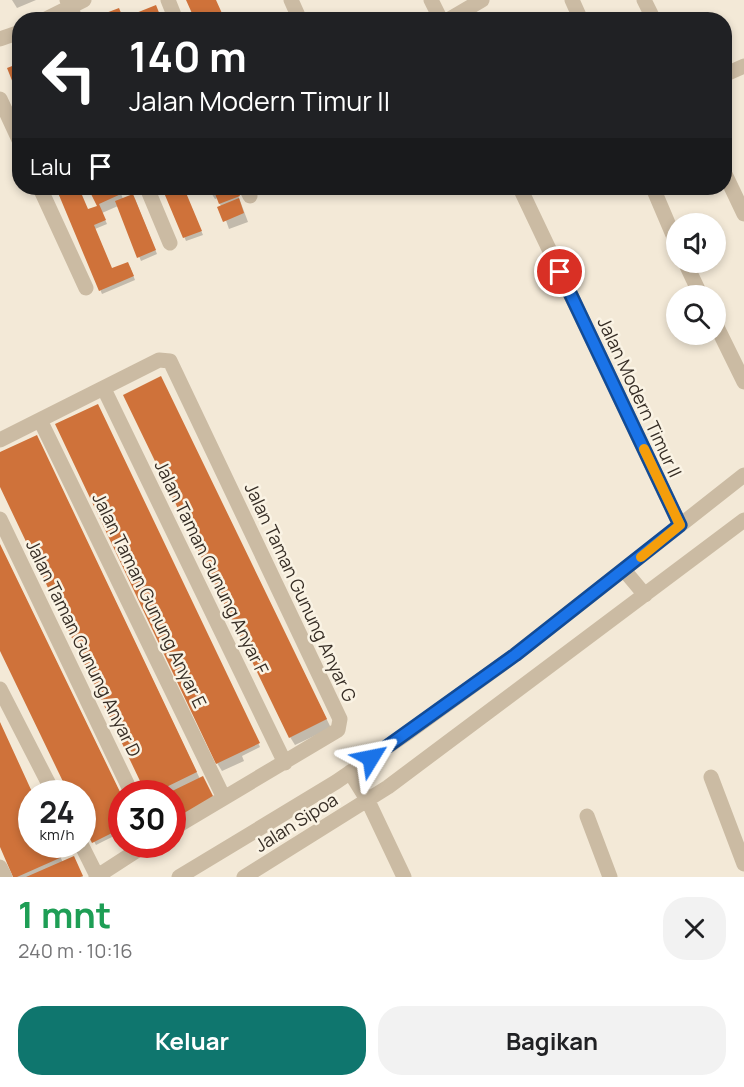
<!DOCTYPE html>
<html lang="id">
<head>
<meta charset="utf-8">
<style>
  body { margin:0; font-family:Manrope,sans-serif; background:#f2f2f2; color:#202124; height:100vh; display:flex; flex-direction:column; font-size:22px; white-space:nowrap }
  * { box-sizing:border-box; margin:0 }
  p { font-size:20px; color:#757577 }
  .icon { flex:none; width:33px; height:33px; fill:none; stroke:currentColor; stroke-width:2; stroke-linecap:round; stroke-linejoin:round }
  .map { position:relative; height:877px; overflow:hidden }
  .drawer { display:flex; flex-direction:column; background:#fff; flex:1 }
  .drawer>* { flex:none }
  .guide { position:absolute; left:12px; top:12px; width:720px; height:183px; border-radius:24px; box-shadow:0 3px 9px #0003; background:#202124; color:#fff; overflow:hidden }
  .fabs { position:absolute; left:666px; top:213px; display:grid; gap:12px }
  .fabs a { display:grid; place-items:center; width:60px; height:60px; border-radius:50%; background:#fff; box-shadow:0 3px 9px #0003; font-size:30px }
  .speed { position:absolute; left:18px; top:780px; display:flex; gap:12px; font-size:30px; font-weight:700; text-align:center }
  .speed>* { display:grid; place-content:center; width:78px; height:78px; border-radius:50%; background:#fff; box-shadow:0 3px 9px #0003; line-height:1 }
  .speed small { font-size:15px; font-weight:400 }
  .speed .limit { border:9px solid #d22; background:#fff; color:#111 }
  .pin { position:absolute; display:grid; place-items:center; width:51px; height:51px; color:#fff; margin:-26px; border:3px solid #fff; border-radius:50%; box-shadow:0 2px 6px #0007 }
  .me { position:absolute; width:66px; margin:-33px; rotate:55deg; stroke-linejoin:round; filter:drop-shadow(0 0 4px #0008) }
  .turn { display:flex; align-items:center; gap:21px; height:126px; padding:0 18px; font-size:27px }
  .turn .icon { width:78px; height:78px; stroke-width:2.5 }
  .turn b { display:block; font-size:42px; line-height:51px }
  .then { display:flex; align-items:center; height:57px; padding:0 18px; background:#0003; gap:12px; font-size:22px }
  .round { display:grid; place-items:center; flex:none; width:63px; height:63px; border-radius:24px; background:#f2f2f2 }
  .overview { display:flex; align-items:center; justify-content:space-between; height:102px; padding:0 18px }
  h1 { font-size:36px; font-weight:700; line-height:45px; color:#1e9e55 }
  .cta { display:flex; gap:12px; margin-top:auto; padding:12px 18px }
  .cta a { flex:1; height:69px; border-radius:24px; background:#0f766e; color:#fff; font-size:24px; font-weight:700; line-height:69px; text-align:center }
  .cta a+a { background:#f2f2f2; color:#202124 }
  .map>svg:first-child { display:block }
</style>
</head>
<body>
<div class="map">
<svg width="744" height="877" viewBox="0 0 744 877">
  <rect width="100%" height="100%" fill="#f3e9d7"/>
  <!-- shadow -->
  <path fill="#0003" d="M12,0H36L17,8Z
    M58,188H78L88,211L99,207L92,193L103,188H119L123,199H135L157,254L141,261L118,206L102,213L107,224L95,229L112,270L130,267L135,280L102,294Z
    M164,188H183L203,235L186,241Z
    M208,188H242L236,190L248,222L229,229L218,198L215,199Z
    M41,445L200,779L172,794H148L0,483V454Z
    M0,545L122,797V839L117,841L114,836L96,845L82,819V794L0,648Z
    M300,665L331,728L295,745L290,737Z
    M0,723L32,844H55L63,863L78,867L83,877H15L0,844Z
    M256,738L260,747L242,756L244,761L222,771L217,763Z"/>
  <!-- building -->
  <path fill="#cf723a" d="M186,0H216L225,20H195Z
    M156,5L162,20H138L136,13Z
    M119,8L124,20H90V19Z
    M20,63V98H19L7,68Z
    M56,188H79L88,209L97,206L90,192L100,188H119L121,194L99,204L106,220L94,225L112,268L128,262L134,276L99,291Z
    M162,188H184L202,231L183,238Z
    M224,188H236L240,196L219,204L214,191Z
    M133,194L156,250L137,258L115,201Z
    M239,198L244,213L223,222L217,207Z
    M161,376L327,719L289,738L123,395Z
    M98,404L260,743L216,764L55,424Z
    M37,435L197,772L152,794H146L140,781L0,487V452Z
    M0,544L122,796V828L92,843L82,823V794H69L0,651Z
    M0,722L33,794L32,844H56L62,857L17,877H13L0,847Z
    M203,776L215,800L172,821V794H166Z
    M74,856L83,876L80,877H26Z"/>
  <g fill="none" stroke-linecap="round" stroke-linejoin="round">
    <!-- street -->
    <path stroke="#cbbba3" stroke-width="15" d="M67,0L76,20
      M168,0L176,20
      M291,0L300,20
      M431,0L441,20
      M572,0L581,20
      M644,0L654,20
      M44,20L84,0
      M448,20L482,0
      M0,39L20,32
      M724,75L744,66
      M0,99L20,142
      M724,172L744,214
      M40,188L86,288
      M147,188L170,243
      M246,188L250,196
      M520,188L680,525
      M653,188L676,242
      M685,262L701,296
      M716,325L744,382
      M104,389L285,763
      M40,420L224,798
      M0,440L159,360L170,361L340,719L338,730L172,829
      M0,519L132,794
      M624,570L645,595
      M0,689L54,794
      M350,772L368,801L404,877
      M711,777L744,864
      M587,816L610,877
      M81,844L97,876
      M0,867L5,877
      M96,877L147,844
      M179,877L336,782L409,732L515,655L744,475
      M244,877L388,787L744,520"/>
  </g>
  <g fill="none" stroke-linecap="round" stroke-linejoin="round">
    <defs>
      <path id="route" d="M371,758L515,655L680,525L560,272"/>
    </defs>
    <!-- route casing -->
    <use href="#route" stroke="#114b97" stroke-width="15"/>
    <!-- route -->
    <use href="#route" stroke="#1a73e8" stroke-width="10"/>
    <!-- slow -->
    <path stroke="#f59e0b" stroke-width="10" d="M641,557L680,525L644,449"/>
  </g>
  <g text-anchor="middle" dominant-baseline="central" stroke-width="5" stroke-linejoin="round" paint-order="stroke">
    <!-- street labels -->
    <g font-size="18" fill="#362d25" stroke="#faf3e4">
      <text transform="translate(640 397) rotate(65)">Jalan Modern Timur II</text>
      <text transform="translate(212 567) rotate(64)">Jalan Taman Gunung Anyar F</text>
      <text transform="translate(301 592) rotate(65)">Jalan Taman Gunung Anyar G</text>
      <text transform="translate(150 600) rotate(64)">Jalan Taman Gunung Anyar E</text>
      <text transform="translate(84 648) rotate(64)">Jalan Taman Gunung Anyar D</text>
      <text transform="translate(296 822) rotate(-32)">Jalan Sipoa</text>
    </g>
  </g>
</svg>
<div class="fabs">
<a><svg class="icon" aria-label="sound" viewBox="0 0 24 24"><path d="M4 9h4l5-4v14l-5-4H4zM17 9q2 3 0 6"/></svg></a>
<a><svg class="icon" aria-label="search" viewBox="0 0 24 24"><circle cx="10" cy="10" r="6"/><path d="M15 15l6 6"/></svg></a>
</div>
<div class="speed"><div>24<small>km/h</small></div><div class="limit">30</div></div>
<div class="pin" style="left:560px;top:272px;background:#d93025"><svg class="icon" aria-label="arrive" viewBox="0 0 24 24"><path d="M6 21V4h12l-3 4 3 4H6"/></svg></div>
<svg class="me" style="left:371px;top:758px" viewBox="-20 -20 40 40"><path d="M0-17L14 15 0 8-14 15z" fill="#1a73e8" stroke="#fff" stroke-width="4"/></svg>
<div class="guide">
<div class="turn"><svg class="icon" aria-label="left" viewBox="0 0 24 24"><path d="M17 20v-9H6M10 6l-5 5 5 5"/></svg><div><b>140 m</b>Jalan Modern Timur II</div></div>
<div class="then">Lalu<svg class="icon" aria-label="arrive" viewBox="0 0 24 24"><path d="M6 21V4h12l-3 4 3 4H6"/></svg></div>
</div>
</div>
<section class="drawer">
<div class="overview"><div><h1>1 mnt</h1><p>240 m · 10:16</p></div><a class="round"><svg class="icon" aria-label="close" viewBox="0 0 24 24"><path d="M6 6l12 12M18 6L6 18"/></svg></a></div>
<div class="cta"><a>Keluar</a><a>Bagikan</a></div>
</section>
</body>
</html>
